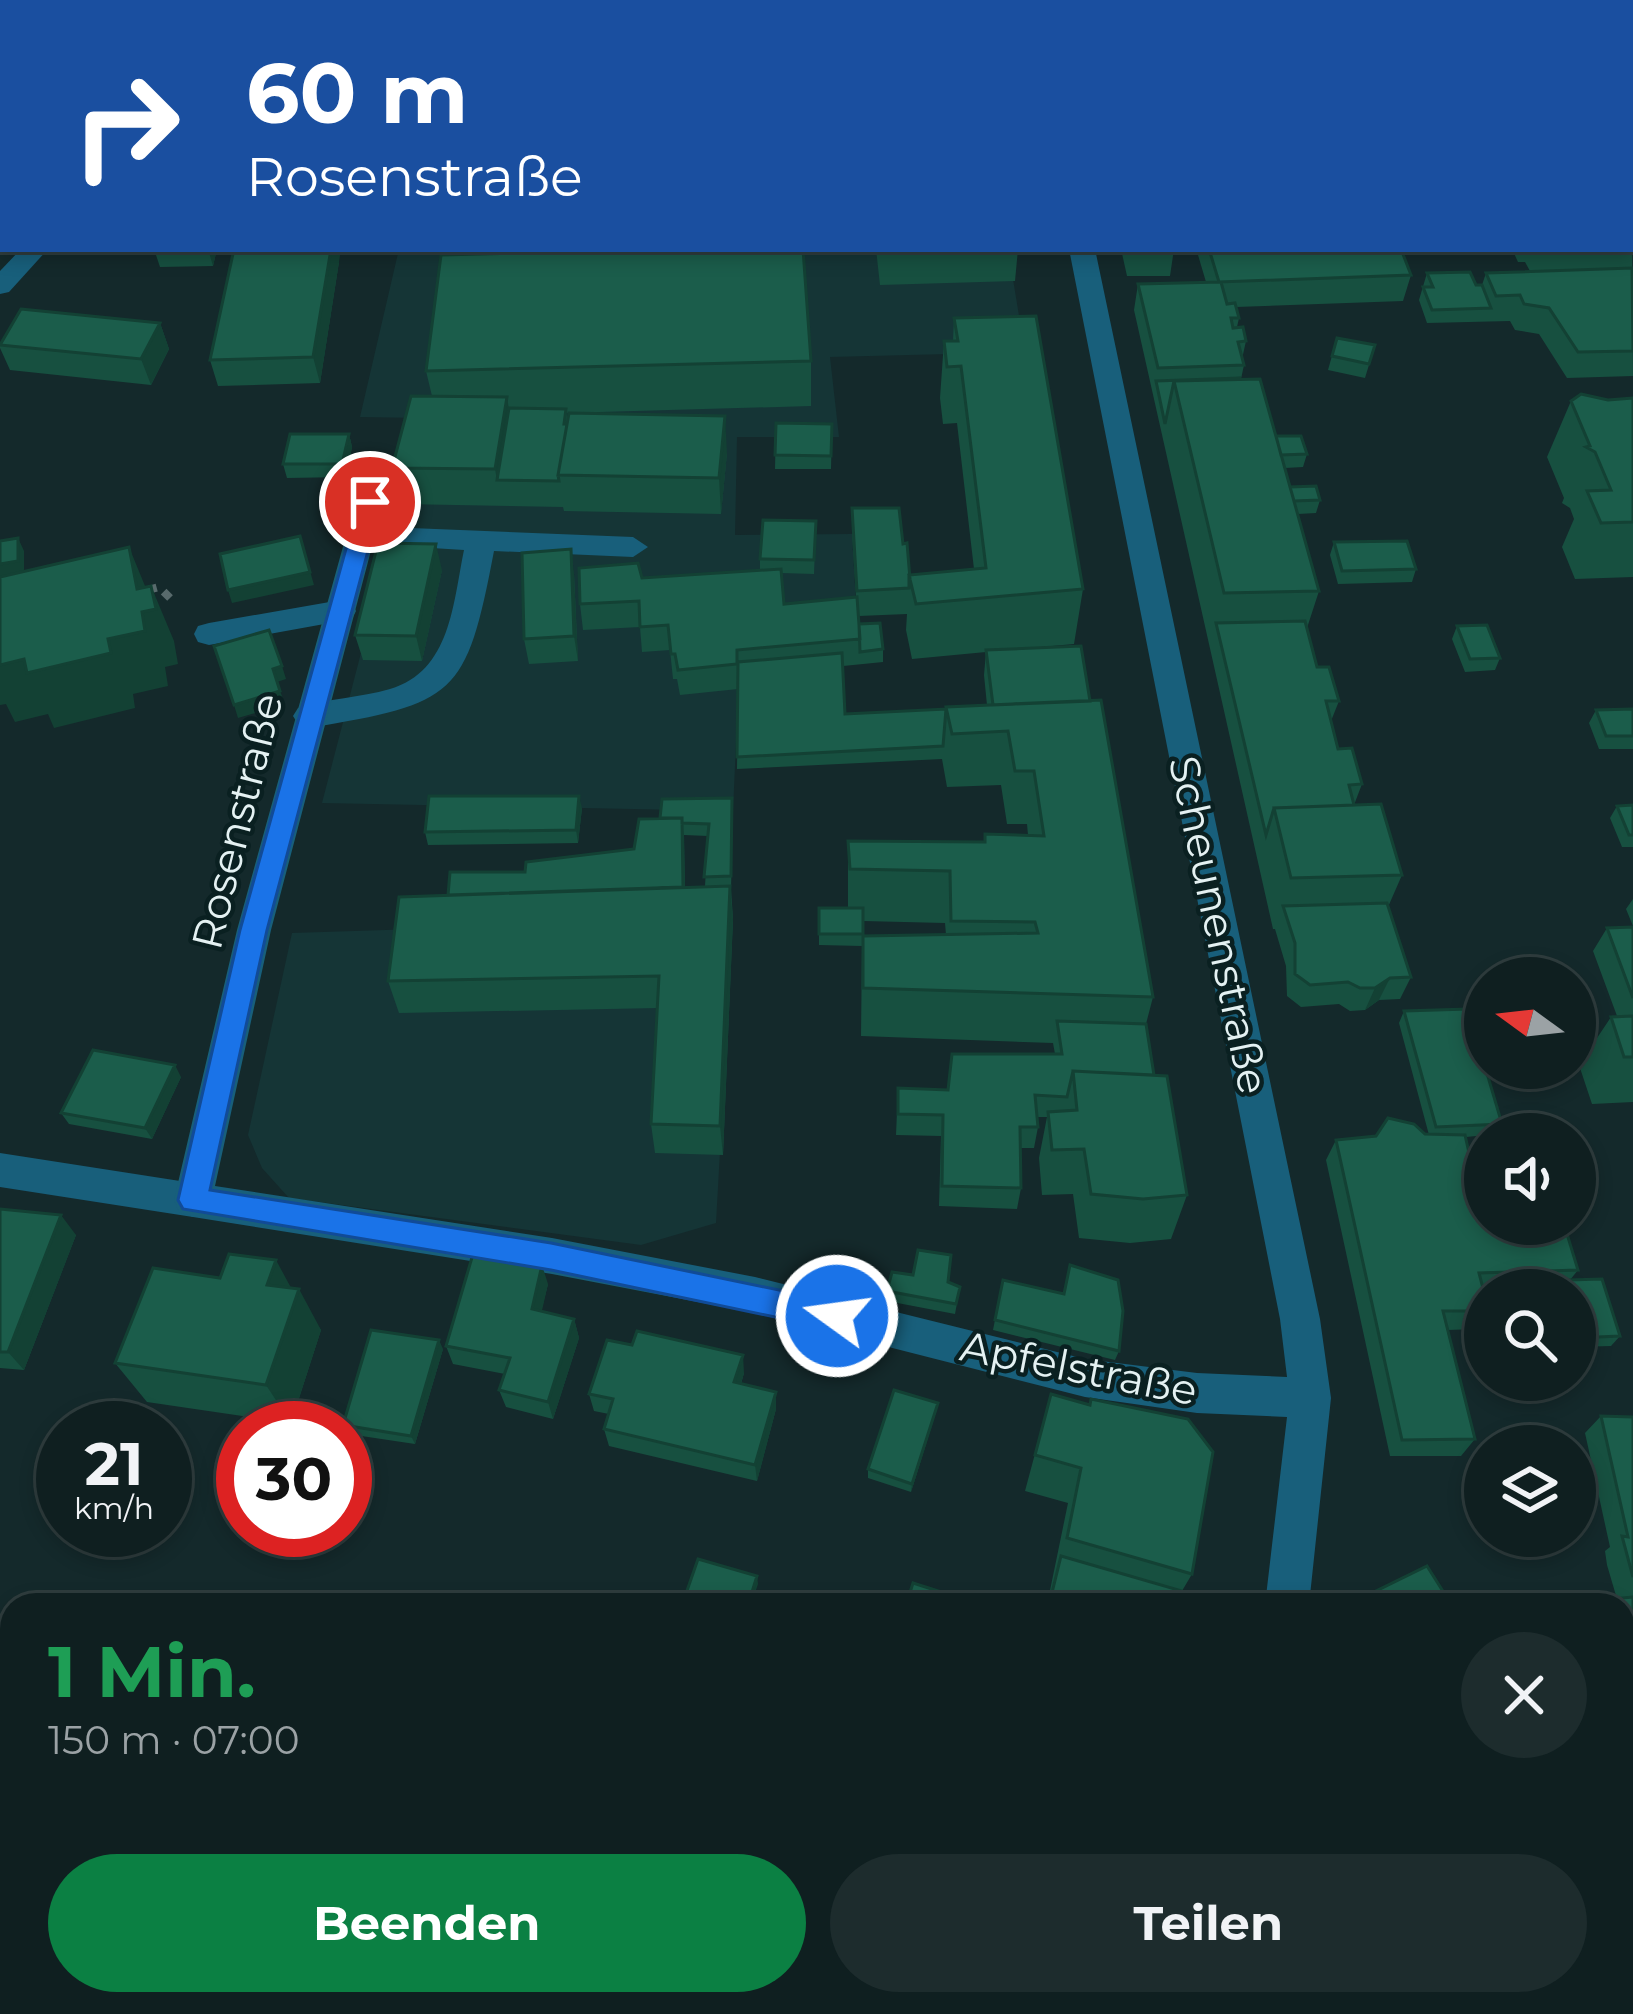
<!DOCTYPE html>
<html lang="de">
<head>
<meta charset="utf-8">
<style>
  body { margin:0; font-family:Montserrat,sans-serif; background:#1d2c2d; color:#f1f3f6; height:100vh; display:flex; flex-direction:column; font-size:45px; white-space:nowrap }
  * { box-sizing:border-box; margin:0 }
  p { font-size:39px; color:#9ba2a5 }
  .icon { flex:none; width:66px; height:66px; fill:none; stroke:currentColor; stroke-width:2; stroke-linecap:round; stroke-linejoin:round }
  .map { position:relative; flex:1; overflow:hidden }
  .sheet { position:absolute; left:0px; top:1593px; width:1635px; height:423px; display:flex; flex-direction:column; background:#0f1f20; border-radius:36px 36px 0 0; box-shadow:0 6px 18px #0003,0 0 0 3px #2f3d3e }
  .sheet>* { flex:none }
  .hud { position:absolute; left:0px; top:0px; width:1635px; height:252px; box-shadow:0 6px 18px #0003,0 0 0 3px #2f3d3e; background:#1a4fa0; color:#fff; overflow:hidden }
  .needle { width:78px; rotate:285deg }
  .tools { position:absolute; left:1464px; top:957px; display:grid; gap:24px }
  .tools a { display:grid; place-items:center; width:132px; height:132px; border-radius:50%; background:#0f1f20; box-shadow:0 6px 18px #0003,0 0 0 3px #2f3d3e; font-size:60px }
  .speed { position:absolute; left:36px; top:1401px; display:flex; gap:24px; font-size:60px; font-weight:700; text-align:center }
  .speed>* { display:grid; place-content:center; width:156px; height:156px; border-radius:50%; background:#0f1f20; box-shadow:0 6px 18px #0003,0 0 0 3px #2f3d3e; line-height:1 }
  .speed small { font-size:30px; font-weight:400 }
  .speed .limit { border:18px solid #d22; background:#fff; color:#111 }
  .pin { position:absolute; display:grid; place-items:center; width:102px; height:102px; color:#fff; margin:-51px; border:6px solid #fff; border-radius:50%; box-shadow:0 3px 12px #0007 }
  .me { position:absolute; width:132px; margin:-66px; rotate:284deg; stroke-linejoin:round; filter:drop-shadow(0 0 9px #0008) }
  .turn { display:flex; align-items:center; gap:42px; height:252px; padding:0 48px; font-size:54px }
  .turn .icon { width:156px; height:156px; stroke-width:2.5 }
  .turn b { display:block; font-size:84px; line-height:102px }
  .round { display:grid; place-items:center; flex:none; width:126px; height:126px; border-radius:63px; background:#1d2c2d }
  .overview { display:flex; align-items:center; justify-content:space-between; height:204px; padding:0 48px }
  h1 { font-size:72px; font-weight:700; line-height:90px; color:#1e9e55 }
  .action { display:flex; gap:24px; margin-top:auto; padding:24px 48px }
  .action a { flex:1; height:138px; border-radius:72px; background:#0b8043; color:#fff; font-size:48px; font-weight:700; line-height:138px; text-align:center }
  .action a+a { background:#1d2c2d; color:#f1f3f6 }
  .map>svg:first-child { display:block }
</style>
</head>
<body>
<div class="map">
<svg width="1633" height="2014" viewBox="0 0 1633 2014">
  <rect width="100%" height="100%" fill="#14292b"/>
  <!-- built -->
  <path fill="#153536" d="M399,249H1008L1025,352L830,357L839,437H737L735,535L852,534L857,622L739,675L733,811L322,803L422,418L360,417Z
    M733,919L716,1223L641,1245L289,1198L262,1168L248,1135L292,933Z"/>
  <g fill="none" stroke-linecap="round" stroke-linejoin="round">
    <!-- stream -->
    <path fill="#011234" fill-rule="evenodd" d="M917,0H1042L1039,3H915Z"/>
    <!-- path -->
    <path stroke="#586a6c" stroke-width="8" stroke-dasharray="9 9" stroke-linecap="butt" d="M148,590L159,587L174,602"/>
    <!-- service -->
    <path fill="#185f7b" fill-rule="evenodd" d="M747,0H769V3H747Z
      M1192,0H1214V3H1192Z
      M361,526L633,537L648,547L633,557L494,551C466,698 456,703 309,728L298,724L293,716L298,708C328,698 360,698 390,689C451,671 453,603 464,550L351,543L346,536Z
      M341,600L352,603L356,611L352,619L209,645L198,642L194,634L198,626L209,623Z"/>
    <!-- pedestrian -->
    <path fill="#185f7b" fill-rule="evenodd" d="M0,1153L193,1183L207,1188L212,1200L207,1212L193,1217L0,1187Z"/>
    <!-- minor -->
    <path fill="#185f7b" fill-rule="evenodd" d="M1574,0H1596V3H1574Z
      M1632,45H1633V59H1632Z
      M1632,199L1633,200V217L1632,216Z
      M1069,249H1095L1320,1319L1331,1398L1309,1605H1265L1287,1417L1197,1413L1085,1397L755,1313L552,1274L193,1217L179,1212L174,1200L237,930L365,467L379,457L393,467L271,930L215,1186L552,1238L755,1277L1085,1359L1197,1373L1287,1377L1280,1319Z
      M1207,2004H1257L1255,2014H1205Z"/>
    <!-- tertiary -->
    <path fill="#185f7b" fill-rule="evenodd" d="M21,249H48L9,292L0,294V271Z"/>
  </g>
  <!-- wall -->
  <path fill="#175040" fill-rule="evenodd" d="M1632,212L1633,376L1567,378L1539,334L1515,330L1510,321L1427,323L1419,300L1427,273L1482,285L1486,273L1530,271L1525,262H1518L1512,249H1632Z
    M154,249H217L213,266L160,267Z
    M876,249H1018L1015,281L880,285Z
    M1121,249H1174L1170,276H1127Z
    M1199,249H1401L1411,275L1403,301L1236,307L1239,318L1237,327L1246,341L1242,359L1244,365L1241,379L1276,436L1307,454L1303,467L1285,468L1290,487L1320,500L1316,513L1298,514L1319,591L1307,628L1317,667L1339,701L1331,721L1338,749L1362,784L1354,805L1402,875L1388,907L1411,977L1400,999L1379,1000L1365,1010L1350,1011L1339,1004L1301,1007L1287,996L1286,966L1275,929H1273L1134,310L1138,284L1206,282L1198,255Z
    M339,262L320,383L218,386L210,360Z
    M954,318L1083,589L1074,644L1030,648L1090,701L1153,997L1146,1024L1154,1075L1187,1195L1171,1239L1130,1243L1079,1238L1073,1194L1042,1195L1039,1158L1047,1117H1037L1038,1127L1034,1148H1020L1021,1188L1017,1209L939,1206L941,1136L896,1135L898,1088L948,1090L1055,1054L1053,1043L861,1036L862,946L819,945V908H848V841L984,842L985,834L1028,835L1027,824H1007L1001,785L947,787L942,759L737,769L738,689L680,695L677,679H673L670,650L642,652L640,627L583,630L580,604L642,578L760,570V559L816,521L814,574L781,573L784,604L856,597L852,534V508L903,544L910,575L974,569L957,423L943,424L940,398L944,341H953ZM907,614L906,630L912,659L986,652L984,675L987,705L946,709L845,714L843,666L883,662V649L859,624V616ZM863,921L945,923L946,935L863,936Z
    M160,323L169,349L151,385L10,370L0,348V342Z
    M1337,338L1375,345L1365,378L1328,370Z
    M811,361V406L566,413L568,421L727,453L721,514L564,511L563,507L401,504L392,468L432,396L426,371Z
    M1633,398V577L1575,579L1562,547L1574,519L1570,508L1562,503L1564,498L1547,457L1571,401Z
    M776,423L832,424L831,469H775Z
    M349,434L352,447L346,477L287,478L283,464Z
    M1334,542L1416,569L1412,582L1338,584L1330,555Z
    M442,570L422,661L363,660L355,635Z
    M574,574L578,661L529,664L524,639Z
    M1457,626L1500,658L1495,670L1465,672L1452,639Z
    M1633,709V749H1599L1589,723L1596,710Z
    M1633,805V847H1622L1610,818L1617,806Z
    M582,808L578,843L428,845L425,832Z
    M733,811L731,889L733,919L723,1155L655,1153L651,1124L658,1008L399,1013L388,981L448,895L525,872L634,849L660,818ZM684,835L708,836L705,886L685,887Z
    M1633,899V926L1626,909Z
    M1633,927V1102L1592,1104L1579,1065L1611,1017L1617,1016L1593,951L1607,928Z
    M1404,1011L1502,1124L1496,1134L1466,1137L1485,1220L1578,1270L1570,1280L1620,1336L1611,1346L1575,1347V1290H1485V1316L1475,1329L1448,1330L1475,1439L1461,1456H1390L1326,1160L1336,1140L1376,1136L1429,1135L1399,1023Z
    M181,1077L152,1139L69,1124L61,1113Z
    M0,1209L76,1235L24,1370L0,1368Z
    M1003,1280L1119,1351L1115,1360L993,1330Z
    M948,1282L960,1287L955,1314L887,1301V1291Z
    M548,1284L541,1312L574,1319L579,1338L553,1419L506,1407L499,1390L505,1374L453,1364L446,1346Z
    M291,1288L321,1330L291,1423L147,1402L115,1363Z
    M632,1345L744,1373L741,1384L776,1392V1409L757,1481L609,1446L604,1429L609,1414L594,1411L589,1394Z
    M443,1349L415,1444L348,1434L343,1425Z
    M1051,1394L1192,1574L1182,1591L1180,1605H1047L1068,1503L1025,1491Z
    M936,1412L911,1492L868,1478V1469Z
    M1601,1416L1633,1417V1814L1623,1815V1605L1617,1599L1607,1565L1605,1551L1610,1547L1585,1433Z
    M445,2004V2008L391,2014L386,2011Z
    M1524,2004H1623L1629,2014H1527Z"/>
  <!-- shaded-wall -->
  <path fill="#134134" d="M208,249H217L213,266Z
    M331,249H341L320,383L313,357Z
    M160,323L169,349L151,385L141,359Z
    M507,397L513,434L497,480L495,469Z
    M725,416L727,453L721,514L719,478Z
    M349,434L352,447L346,477L342,464Z
    M300,536L314,585L232,603L228,590Z
    M18,538L24,551V574L0,579V564Z
    M436,544L442,570L422,661L416,636Z
    M129,547L152,603L151,586L174,641L178,664L165,667L168,686L133,694L135,708L54,728L48,714L15,722L6,704L0,705V665L108,639L137,589Z
    M571,549L574,574L578,661L574,636Z
    M282,666L286,679L277,682L273,669Z
    M280,691L285,704L238,718L234,705Z
    M579,796L582,808L578,843L576,830Z
    M682,818L684,842L685,920L683,897Z
    M730,886L733,919L723,1155L720,1126Z
    M1390,978L1379,1000L1365,1010L1375,988Z
    M175,1065L181,1077L152,1139L145,1128Z
    M61,1215L76,1235L24,1370L8,1352Z
    M276,1260L296,1297L299,1289L321,1330L291,1423L266,1385L267,1285Z
    M542,1265L548,1284L538,1328L532,1309Z
    M574,1319L579,1338L553,1419L548,1402Z
    M439,1340L443,1349L415,1444L411,1436Z
    M743,1355L744,1373L736,1400L734,1382Z
    M776,1392V1409L757,1481L755,1465Z
    M938,1403L936,1412L911,1492L912,1484Z
    M757,1576L758,1584L751,1605H748Z
    M0,1867L6,1870L0,1885Z"/>
  <!-- building -->
  <path fill="#1b5d4b" stroke="#134134" stroke-width="3" d="M1446,0H1516L1525,3H1447Z
    M234,249H331L313,357L210,360Z
    M687,249H803L811,361L426,371L441,255Z
    M1209,249H1401L1411,275L1219,282Z
    M1632,268L1633,351L1578,352L1549,308L1524,304L1520,295L1496,296L1486,273Z
    M1470,272L1476,285H1482L1491,308L1432,310L1423,287H1433L1427,273Z
    M1221,282L1227,304L1235,303L1239,318H1231L1233,328L1243,327L1246,341L1238,342L1244,365L1158,368L1138,284Z
    M21,309L160,323L141,359L0,345Z
    M1036,316L1083,589L916,604L909,575L986,568L961,366L947,367L944,341H958L954,318Z
    M1337,338L1375,345L1369,364L1332,356Z
    M1241,378L1174,381L1165,424L1156,381Z
    M1260,379L1319,591L1224,593L1174,381Z
    M1581,394L1608,400L1633,398V522L1601,523L1587,491L1611,490L1595,452L1586,447L1590,446L1571,401Z
    M411,396L507,397L495,469L392,468Z
    M509,408L566,409L564,424H567L558,475L559,481L497,480Z
    M569,413L725,416L719,478L558,475Z
    M776,423L832,424L831,456L775,455Z
    M290,434H349L342,464H283Z
    M1276,436H1301L1307,454L1281,455Z
    M1316,486L1320,500L1294,501L1290,487Z
    M852,508H899L903,544L907,543L910,579L909,575V588L857,591Z
    M763,520L816,521L814,560L760,559Z
    M300,536L310,572L228,590L220,554Z
    M18,538V561L0,564V541Z
    M1407,541L1416,569L1342,571L1334,542Z
    M378,543L436,544L416,636L355,635Z
    M129,547L137,589L151,586L156,609L142,612L145,631L108,639L111,653L27,673L24,659L0,665V577Z
    M571,549L574,636L524,639L522,553Z
    M638,563L642,578L781,569L784,604L857,597L860,639L737,650V664L678,670L675,654H671L668,625L640,627L639,601L580,604L579,568Z
    M1305,621L1317,667H1329L1339,701H1326L1338,749L1352,748L1362,784L1349,785L1354,805L1274,808L1266,835L1216,623Z
    M880,623L883,649L860,652L859,624Z
    M1487,625L1500,658L1470,659L1457,626Z
    M269,630L282,666L273,669L280,691L234,705L214,646Z
    M1081,646L1090,701L993,705L986,650Z
    M842,653L845,714L946,709L943,746L737,757L738,662Z
    M1101,700L1153,997L863,988V936L1038,933L1035,922L951,921L950,871L850,869L848,841L985,842V834L1044,836L1034,771H1015L1008,731L952,734L946,707Z
    M1633,709V736H1606L1596,710Z
    M429,796H579L576,830L425,832Z
    M732,798L731,876L704,877L709,824L682,823V818H660L662,799Z
    M1381,804L1402,875L1291,878L1274,808Z
    M1633,805V835H1629L1617,806Z
    M682,818L683,887L448,895L450,872H525L526,862L634,849L639,819Z
    M730,886L720,1126L651,1124L659,976L388,981L399,897Z
    M1387,903L1411,977L1390,978L1375,988H1360L1348,982L1310,985L1295,974V943L1283,906Z
    M819,908H863V934H819Z
    M1633,927V998L1607,928Z
    M1468,1009L1502,1124L1436,1127L1404,1011Z
    M1633,1016V1057H1624L1611,1017Z
    M1057,1021L1146,1024L1154,1075L1073,1071L1067,1097L1035,1095L1038,1127H1020L1021,1188L942,1186L943,1115L898,1114V1088L948,1090L952,1054H1062Z
    M93,1050L175,1065L145,1128L61,1113Z
    M1073,1071L1167,1076L1187,1195L1143,1199L1091,1194L1084,1149L1052,1150L1048,1112L1077,1110Z
    M1388,1118L1414,1124L1425,1134L1465,1135L1485,1224H1564L1578,1270L1479,1273L1485,1296V1311H1443L1475,1439L1402,1440L1336,1140L1376,1136Z
    M0,1209L61,1215L8,1352H0Z
    M918,1250L951,1255L948,1282L960,1287L956,1304L887,1291L892,1272L913,1275Z
    M229,1254L276,1260L267,1285L299,1289L266,1385L115,1363L153,1268L220,1278Z
    M473,1254L542,1265L532,1309L574,1319L548,1402L499,1390L510,1358L446,1346Z
    M1070,1265L1118,1280L1123,1311L1119,1351L995,1320L1003,1280L1064,1294Z
    M1602,1279L1620,1336L1575,1338V1290H1502L1500,1282Z
    M371,1330L439,1340L411,1436L343,1425Z
    M637,1331L743,1355L734,1382L776,1392L755,1465L604,1429L613,1399L589,1394L607,1340L632,1345Z
    M894,1390L938,1403L912,1484L868,1469Z
    M1051,1394L1090,1405L1091,1399L1188,1419L1213,1452L1192,1574L1067,1538L1081,1468L1035,1455Z
    M1601,1416L1633,1417V1577L1622,1536L1628,1537Z
    M1061,1556L1182,1591L1180,1605H1049Z
    M698,1559L757,1576L748,1605H682Z
    M1427,1566L1451,1604L1371,1605L1372,1593Z
    M913,1583L982,1605H906Z
    M1633,1597V1806L1623,1807V1605H1549Z
    M1623,1997L1629,2014H1537L1534,2004H1623Z
    M386,2004H440L386,2011Z
    M631,2004H1051L1082,2014H631Z"/>
  <!-- route -->
  <path fill="#1a73e8" stroke="#114b97" stroke-width="3" d="M370,494L381,502L267,930L210,1190L551,1243L837,1302L848,1306L852,1316L848,1326L837,1330L551,1270L183,1209L178,1200L240,930L359,502Z"/>
  <g text-anchor="middle" dominant-baseline="central" stroke-width="9" stroke-linejoin="round" paint-order="stroke">
    <!-- street labels -->
    <g font-size="42" fill="#e4f1f2" stroke="#0a2021">
      <text transform="translate(237 821) rotate(-76)">Rosenstraße</text>
      <text transform="translate(1219 925) rotate(78)">Scheunenstraße</text>
      <text transform="translate(1079 1368) rotate(11)">Apfelstraße</text>
    </g>
  </g>
</svg>
<div class="tools">
<a><svg class="needle" viewBox="-14 -14 28 28"><path d="M0-13l5 13h-10z" fill="#e53935"/><path d="M0 13l5-13h-10z" fill="#9ba2a5"/></svg></a>
<a><svg class="icon" aria-label="sound" viewBox="0 0 24 24"><path d="M4 9h4l5-4v14l-5-4H4zM17 9q2 3 0 6"/></svg></a>
<a><svg class="icon" aria-label="search" viewBox="0 0 24 24"><circle cx="10" cy="10" r="6"/><path d="M15 15l6 6"/></svg></a>
<a><svg class="icon" aria-label="layers" viewBox="0 0 24 24"><path d="M12 4l9 5-9 5-9-5zM3 14l9 5 9-5"/></svg></a>
</div>
<div class="speed"><div>21<small>km/h</small></div><div class="limit">30</div></div>
<div class="pin" style="left:370px;top:502px;background:#d93025"><svg class="icon" aria-label="arrive" viewBox="0 0 24 24"><path d="M6 21V4h12l-3 4 3 4H6"/></svg></div>
<svg class="me" style="left:837px;top:1316px" viewBox="-20 -20 40 40"><circle r="17" fill="#1a73e8" stroke="#fff" stroke-width="3"/><path d="M0-11L8 9 0 5-8 9z" fill="#fff"/></svg>
<div class="hud">
<div class="turn"><svg class="icon" aria-label="right" viewBox="0 0 24 24"><path d="M7 20v-9h11M14 6l5 5-5 5"/></svg><div><b>60 m</b>Rosenstraße</div></div>
</div>
<section class="sheet">
<div class="overview"><div><h1>1 Min.</h1><p>150 m · 07:00</p></div><a class="round"><svg class="icon" aria-label="close" viewBox="0 0 24 24"><path d="M6 6l12 12M18 6L6 18"/></svg></a></div>
<div class="action"><a>Beenden</a><a>Teilen</a></div>
</section>
</div>
</body>
</html>
